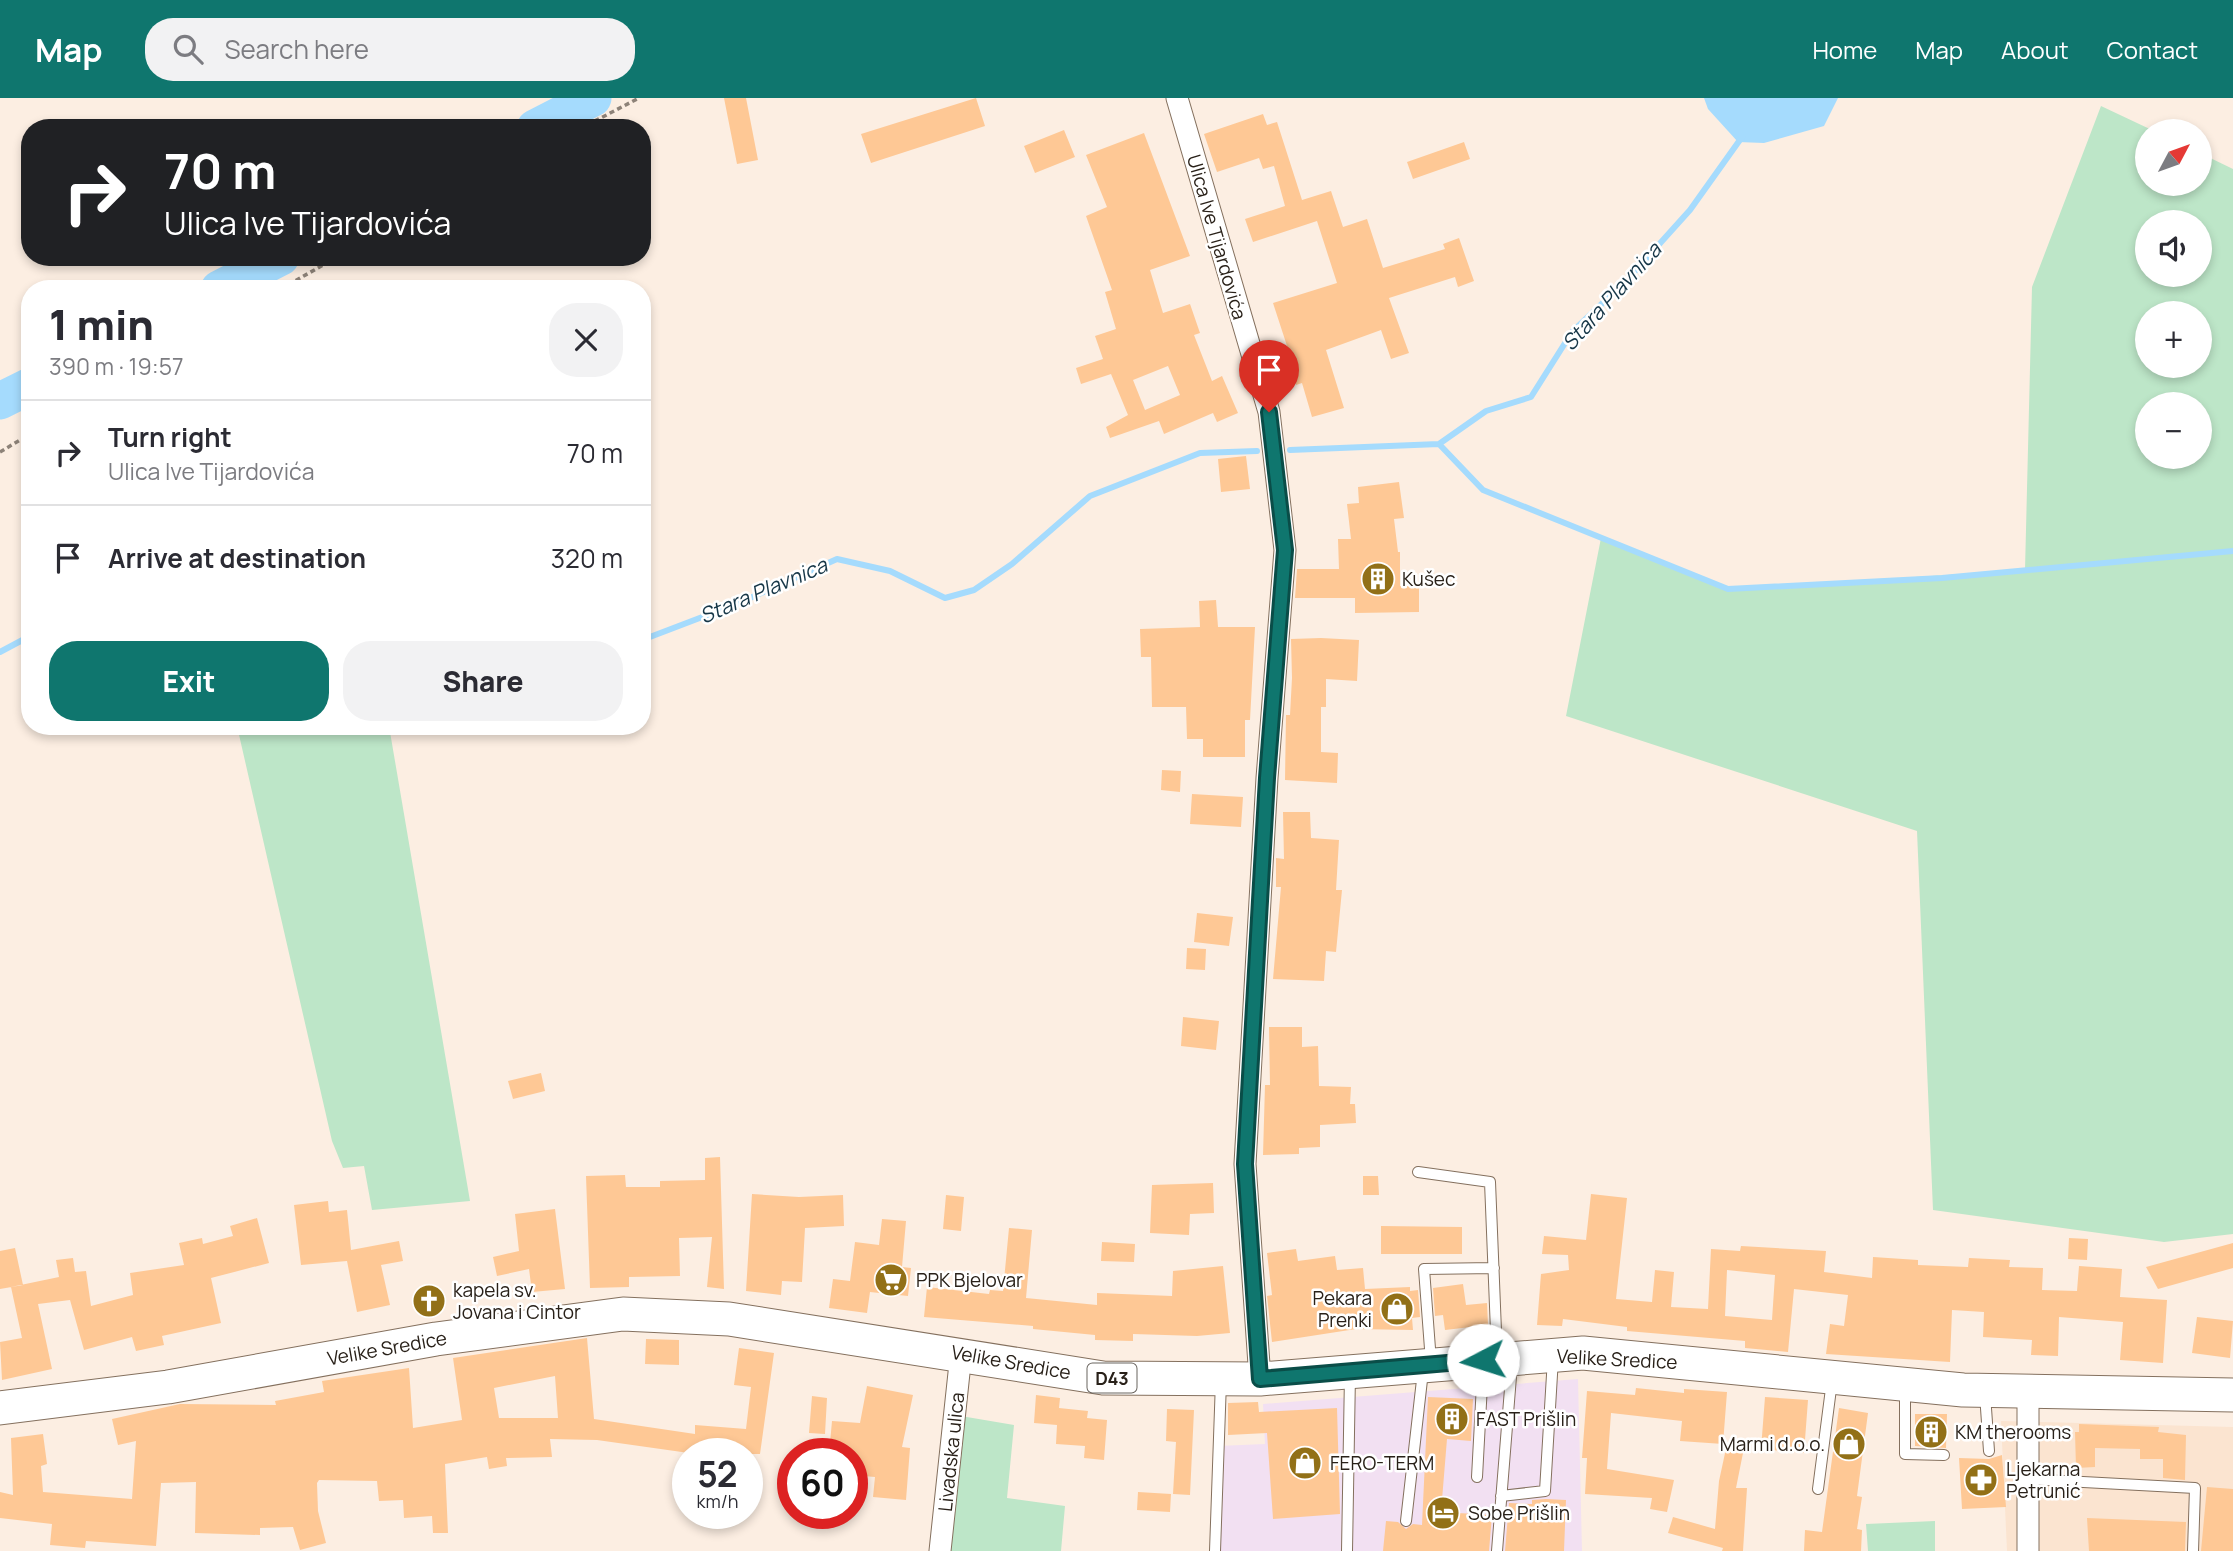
<!DOCTYPE html>
<html lang="en">
<head>
<meta charset="utf-8">
<style>
  body { margin:0; font-family:Manrope,sans-serif; background:#f2f2f3; color:#2b2b33; height:100vh; display:flex; flex-direction:column; font-size:26px; white-space:nowrap }
  * { box-sizing:border-box; margin:0 }
  p { font-size:23px; color:#7c7c81 }
  .icon { flex:none; width:38px; height:38px; fill:none; stroke:currentColor; stroke-width:2; stroke-linecap:round; stroke-linejoin:round }
  .map { position:relative; flex:1; overflow:hidden }
  .details { position:absolute; left:21px; top:182px; width:630px; height:455px; display:flex; flex-direction:column; background:#fff; border-radius:28px; box-shadow:0 4px 10px #0003 }
  .details>* { flex:none }
  .guide { position:absolute; left:21px; top:21px; width:630px; height:147px; border-radius:28px; box-shadow:0 4px 10px #0003; background:#202124; color:#fff; overflow:hidden }
  .needle { width:46px; rotate:49deg }
  .fabs { position:absolute; left:2135px; top:21px; display:grid; gap:14px }
  .fabs a { display:grid; place-items:center; width:77px; height:77px; border-radius:50%; background:#fff; box-shadow:0 4px 10px #0003; font-size:35px }
  .speed { position:absolute; left:672px; top:1340px; display:flex; gap:14px; font-size:35px; font-weight:700; text-align:center }
  .speed>* { display:grid; place-content:center; width:91px; height:91px; border-radius:50%; background:#fff; box-shadow:0 4px 10px #0003; line-height:1 }
  .speed small { font-size:18px; font-weight:400 }
  .speed .limit { border:10px solid #d22; background:#fff; color:#111 }
  .pin { position:absolute; display:grid; place-items:center; width:60px; height:60px; color:#fff; margin:-72px -30px; border-radius:50% 50% 50% 0; rotate:-45deg; box-shadow:0 0 7px #0007 }
  .pin .icon { rotate:45deg }
  .me { position:absolute; width:77px; margin:-38px; rotate:265deg; stroke-linejoin:round; filter:drop-shadow(0 0 5px #0008) }
  .turn { display:flex; align-items:center; gap:24px; height:147px; padding:0 28px; font-size:32px }
  .turn .icon { width:91px; height:91px; stroke-width:2.5 }
  .turn b { display:block; font-size:49px; line-height:60px }
  .round { display:grid; place-items:center; flex:none; width:74px; height:74px; border-radius:28px; background:#f2f2f3 }
  .overview { display:flex; align-items:center; justify-content:space-between; height:119px; padding:0 28px }
  h1 { font-size:42px; font-weight:800; line-height:52px }
  .cta { display:flex; gap:14px; margin-top:auto; padding:14px 28px }
  .cta a { flex:1; height:80px; border-radius:28px; background:#0f766e; color:#fff; font-size:28px; font-weight:800; line-height:80px; text-align:center }
  .cta a+a { background:#f2f2f3; color:#2b2b33 }
  ul { padding:0; list-style:none }
  li { display:flex; align-items:center; gap:21px; height:105px; padding:0 28px; border-top:2px solid #e1e1e2 }
  li div { flex:1 }
  li b { display:block; font-size:26px }
  li em { font-style:normal }
  header { display:flex; align-items:center; gap:42px; box-sizing:border-box; height:98px; padding:0 35px; background:#0f766e; color:#fff }
  header strong { font-size:33px }
  nav { display:flex; gap:38px; margin-inline-start:auto; font-size:24px }
  .search { width:490px; height:63px; background:#f2f2f3; display:flex; align-items:center; gap:18px; box-sizing:border-box; padding:0 24px; border-radius:28px; color:#7c7c81; font-size:26px }
  .map>svg:first-child { display:block }
</style>
</head>
<body>
<header>
<strong>Map</strong>
<div class="search"><svg class="icon" aria-label="search" viewBox="0 0 24 24"><circle cx="10" cy="10" r="6"/><path d="M15 15l6 6"/></svg>Search here</div>
<nav><a>Home</a><a>Map</a><a>About</a><a>Contact</a></nav>
</header>
<div class="map">
<svg width="2233" height="1453" viewBox="0 0 2233 1453">
  <rect width="100%" height="100%" fill="#fceee2"/>
  <!-- commercial -->
  <path fill="#f2e0f2" d="M1578,1281L1582,1453H1215L1218,1348L1265,1346L1263,1306Z"/>
  <!-- built -->
  <path fill="#fbe4d0" d="M2001,1323L2233,1329V1453H2007Z"/>
  <!-- green -->
  <path fill="#bde6c8" fill-rule="evenodd" d="M2101,8L2154,33H2147V86H2200V55L2233,71V1136L2164,1144L1933,1112L1917,733L1566,618L1601,440L1728,491L2025,472L2032,189ZM2147,124H2200V177H2147ZM2147,215H2200V268H2147ZM2147,306H2200V359H2147Z
    M237,628H389L470,1103L372,1112L364,1068L343,1070L332,1043Z
    M955,1317L1014,1327L1007,1400L1065,1408L1061,1453H940Z
    M1935,1423V1453H1868L1866,1426Z"/>
  <!-- water -->
  <path fill="#a5dbfd" d="M1704,0H1838L1824,28L1764,45L1738,44L1708,11Z"/>
  <g fill="none" stroke-linecap="round" stroke-linejoin="round">
    <!-- stream -->
    <path stroke="#a5dbfd" stroke-width="6" d="M1439,346L1483,392L1728,491L1942,480L2233,453
      M1290,352L1439,346L1486,313L1531,299L1572,234L1627,182L1690,112L1742,39
      M642,542L739,505L837,461L890,473L945,500L974,492L1012,466L1090,398L1200,355L1257,353
      M0,554L30,538"/>
    <!-- river -->
    <path stroke="#a5dbfd" stroke-width="37" d="M535,30L593,0
      M219,191L281,159
      M0,303L30,288"/>
  </g>
  <!-- building -->
  <path fill="#fec895" fill-rule="evenodd" d="M724,0H746L758,62L737,66Z
    M976,0L985,28L871,65L861,36Z
    M1263,16L1267,27L1277,24L1302,102L1331,93L1343,129L1367,121L1383,170L1445,151L1443,146L1459,140L1474,183L1458,189L1455,179L1389,200L1409,255L1391,261L1381,232L1326,252L1344,310L1312,319L1302,285L1296,287L1284,253L1288,251L1273,205L1337,185L1317,123L1253,144L1245,121L1285,108L1274,68L1263,71L1259,60L1217,74L1204,36Z
    M1064,32L1075,59L1035,75L1024,48Z
    M1144,35L1190,158L1150,172L1163,215L1190,206L1200,235L1194,237L1212,283L1222,278L1238,315L1217,324L1213,315L1164,336L1159,323L1110,340L1106,329L1128,317L1111,276L1081,286L1076,270L1103,261L1095,238L1116,231L1105,194L1112,192L1086,118L1107,109L1086,57ZM1168,268L1180,297L1145,312L1133,282Z
    M1464,44L1470,61L1413,81L1407,64Z
    M1246,358L1250,391L1221,394L1218,361Z
    M1399,384L1404,420L1394,421L1398,454H1400V488L1419,487V514L1355,515V500H1295L1297,471H1339L1338,441H1351L1347,406L1359,405L1358,389Z
    M1216,502L1218,529H1255L1250,622H1245V659H1203V641H1187L1186,609H1152L1151,559H1141L1140,531L1200,529L1199,503Z
    M1321,540L1359,542L1357,583L1326,581V609H1321V654L1338,655L1337,685L1285,682L1286,617H1290L1292,580L1291,541Z
    M1162,672L1181,673L1180,694L1161,692Z
    M1192,696L1243,699L1241,729L1190,726Z
    M1283,714H1310L1311,740L1339,742L1336,792H1342L1336,854L1326,853L1324,883L1273,881L1281,789H1276V760L1284,761Z
    M1197,815L1233,819L1229,848L1194,844Z
    M1187,850L1206,851L1205,872L1186,871Z
    M1183,919L1219,923L1216,952L1181,948Z
    M1269,929H1302V949L1318,948L1319,988L1351,989L1350,1006H1355L1356,1025L1320,1027V1049L1299,1050V1056L1263,1057L1265,987H1270Z
    M541,975L545,993L513,1001L508,983Z
    M720,1059L724,1191L707,1189L712,1139L679,1140L680,1178L629,1179V1189L590,1190L586,1078L625,1077L626,1089H660V1083L705,1082V1060Z
    M1363,1078H1378L1379,1097H1363Z
    M1213,1085L1214,1115L1190,1116L1189,1137L1150,1135L1152,1087Z
    M752,1096L799,1099L843,1097L844,1128L805,1130L802,1184L782,1183L781,1197L746,1193Z
    M1591,1096L1627,1100L1616,1201L1652,1204L1655,1172L1674,1174L1671,1209L1708,1211L1711,1151L1740,1153L1741,1148L1826,1153L1824,1174L1872,1180L1873,1159L1918,1162V1167L1968,1169L1969,1160L2010,1162L2009,1169L2043,1170L2042,1192L2077,1193L2079,1168L2122,1171L2120,1199L2167,1202L2163,1265L2120,1262L2123,1224L2059,1219L2058,1258L2031,1257L2032,1242L1983,1239L1984,1214L1952,1212L1950,1264L1826,1256L1830,1226L1844,1228L1848,1197L1794,1191L1788,1254L1745,1250V1243L1627,1233V1229L1563,1221L1562,1228L1537,1227L1541,1176L1569,1172L1568,1157L1542,1156L1544,1138L1586,1142ZM1727,1172L1775,1177L1772,1222L1725,1218Z
    M946,1097L964,1099L961,1133L943,1131Z
    M328,1103L329,1114L347,1112L351,1152L399,1143L403,1163L381,1167L390,1207L357,1214L347,1163L301,1167L294,1107Z
    M555,1111L565,1191L532,1194L529,1171L497,1178L493,1159L519,1153L515,1116Z
    M257,1120L269,1165L211,1180L221,1225L162,1238L164,1247L136,1253L132,1239L84,1252L70,1202L38,1206L52,1271L2,1282L0,1244L22,1240L11,1189L59,1179L56,1162L73,1160L75,1174L86,1173L91,1208L133,1197L130,1175L184,1167L179,1145L202,1140L203,1146L233,1138L230,1128Z
    M882,1121L906,1123L902,1169L911,1170L908,1198L870,1194L867,1215L829,1210L833,1181L850,1183L855,1144L879,1147Z
    M1381,1128L1462,1129V1156H1381Z
    M1009,1130L1032,1132L1026,1200L1097,1207V1195L1172,1198L1173,1173L1223,1168L1230,1235L1197,1238L1133,1236V1243L1095,1242V1237L1033,1231V1228L924,1219L927,1189L989,1196L990,1192L1003,1193Z
    M2069,1140L2088,1141L2087,1162L2068,1161Z
    M1102,1144L1135,1146L1134,1164L1101,1163Z
    M2233,1145V1170L2158,1191L2146,1169Z
    M15,1150L23,1187L0,1191V1153Z
    M1296,1151L1298,1163L1335,1158L1337,1172L1363,1170L1365,1191L1410,1189V1193L1418,1192L1420,1219L1412,1220L1413,1232L1356,1231L1272,1244L1267,1198L1272,1197L1267,1155Z
    M1463,1186L1466,1207L1487,1205L1488,1227L1445,1232L1443,1217L1435,1218L1433,1190Z
    M2197,1219L2233,1223L2230,1260L2192,1255Z
    M587,1240L594,1321L695,1336V1327L746,1331L751,1289L734,1287L739,1250L774,1255L760,1356H696L597,1342L550,1341L552,1359L506,1360L507,1368L489,1371L487,1359L445,1366L448,1435H433L432,1418L404,1420L403,1402L379,1403L377,1383L319,1382L317,1385L318,1413L326,1445L300,1452L293,1429L260,1430V1437L195,1435L196,1384L161,1385L156,1448L86,1443L85,1450L50,1447L52,1426L0,1420V1394L13,1397L11,1340L43,1336L47,1366L41,1368L43,1394L132,1401L136,1343L118,1347L112,1321L180,1306L276,1307L275,1303L324,1294L322,1283L409,1270L413,1330L462,1322L453,1260ZM555,1278L558,1320H499L494,1290Z
    M646,1241L679,1242V1267L645,1266Z
    M867,1288L913,1297L902,1349L910,1350L906,1402L873,1399L875,1379L852,1377V1356H829L832,1323L860,1325Z
    M1636,1290L1684,1295V1291L1727,1294L1723,1346L1680,1343L1682,1323L1611,1315L1607,1371L1674,1382L1667,1414L1650,1411L1652,1400L1585,1396L1587,1360H1582L1587,1293L1635,1297Z
    M1036,1297L1060,1300L1059,1310L1088,1313L1087,1320L1107,1322L1104,1362L1084,1360L1085,1348L1056,1346L1057,1327L1034,1325Z
    M812,1298L827,1300L825,1336L809,1335Z
    M1428,1299L1473,1301L1471,1343L1447,1341L1441,1414L1492,1417L1489,1453H1383L1386,1423L1398,1424L1406,1431L1413,1426L1422,1427Z
    M1765,1299L1808,1302L1804,1355L1761,1351Z
    M1258,1304L1259,1314L1337,1310L1340,1416L1273,1421L1267,1335L1228,1337V1305Z
    M1839,1310L1868,1315L1857,1398L1862,1399L1857,1431L1862,1432L1861,1453H1804L1805,1432L1822,1434Z
    M1167,1311L1194,1312L1190,1397L1173,1396L1176,1344L1166,1343Z
    M1915,1316H1947L1946,1350L1915,1348Z
    M2079,1326L2159,1329L2158,1334L2186,1337L2185,1382L2163,1380V1361H2140V1351L2095,1350V1369L2076,1370L2075,1334H2079Z
    M1727,1346L1744,1350L1736,1390H1747L1743,1453H1722L1723,1450L1668,1435L1673,1419L1715,1431L1719,1383Z
    M2002,1357L2006,1409L1962,1411L1959,1360L1989,1361Z
    M2207,1389L2233,1391V1453H2201Z
    M1138,1394L1171,1396L1170,1414L1137,1412Z
    M1546,1401L1566,1402L1564,1453H1505L1509,1405L1532,1406V1402Z
    M2087,1420L2186,1424L2185,1453H2089Z"/>
  <g fill="none" stroke-linecap="round" stroke-linejoin="round">
    <defs>
      <path id="service" d="M1418,1074L1490,1084L1497,1258
        M1431,1264L1424,1171L1494,1170
        M1905,1291V1356L1944,1357
        M1985,1296L1989,1353
        M1477,1379L1483,1268
        M2027,1381L2195,1390L2193,1453
        M1818,1391L1832,1283
        M1501,1398L1545,1393L1553,1260
        M1406,1423L1423,1273
        M1215,1453L1221,1283
        M1347,1453L1350,1276
        M1497,1453L1512,1266"/>
      <path id="minor" d="M1177,0L1269,314L1285,452L1267,680L1245,1066L1260,1281
        M2028,1295V1453
        M940,1453L961,1256"/>
      <path id="primary" d="M0,1310L168,1289L436,1241L623,1216L729,1221L1103,1280L1260,1281L1583,1255L1963,1292L2233,1297"/>
    </defs>
    <!-- service casing -->
    <use href="#service" stroke="#84705e" stroke-width="12"/>
    <!-- minor casing -->
    <use href="#minor" stroke="#84705e" stroke-width="23"/>
    <!-- primary casing -->
    <use href="#primary" stroke="#84705e" stroke-width="35"/>
    <!-- path -->
    <path stroke="#8d8278" stroke-width="3.5" stroke-dasharray="5 3.5" stroke-linecap="butt" d="M582,30L591,25
      M590,30L593,24L639,0
      M281,191L337,159
      M0,354L30,336"/>
    <!-- service -->
    <use href="#service" stroke="#fff" stroke-width="10"/>
    <!-- minor -->
    <use href="#minor" stroke="#fff" stroke-width="21"/>
    <!-- primary -->
    <use href="#primary" stroke="#fff" stroke-width="33"/>
  </g>
  <g fill="none" stroke-linecap="round" stroke-linejoin="round">
    <defs>
      <path id="route" d="M1269,314L1285,452L1267,680L1245,1066L1260,1281L1483,1262"/>
    </defs>
    <!-- route casing -->
    <use href="#route" stroke="#0a4d48" stroke-width="18"/>
    <!-- route -->
    <use href="#route" stroke="#0f766e" stroke-width="12"/>
  </g>
  <!-- icons -->
  <defs>
    <symbol id="building-disc" viewBox="-11 -11 22 22"><circle r="9.5" fill="#927017" stroke="#fff"/><path d="M-4-6H4V6H1V3H-1V6H-4ZM-2.5-4.3h1.7v1.8h-1.7ZM.8-4.3h1.7v1.8H.8ZM-2.5-1h1.7V.8h-1.7ZM.8-1h1.7V.8H.8Z" fill="#fff"/></symbol>
    <symbol id="supermarket-disc" viewBox="-11 -11 22 22"><circle r="9.5" fill="#927017" stroke="#fff"/><path d="M-6-5.5h2.5l.6 2H6L4.5 2H-2.5L-4.4-4H-6ZM-1.5 3.2a1.3 1.3 0 1 0 .1 0ZM3 3.2a1.3 1.3 0 1 0 .1 0Z" fill="#fff"/></symbol>
    <symbol id="church-disc" viewBox="-11 -11 22 22"><circle r="9.5" fill="#927017" stroke="#fff"/><path d="M-1.2-6h2.4v3.5h3.3v2.4h-3.3V6h-2.4V-.1h-3.3v-2.4h3.3Z" fill="#fff"/></symbol>
    <symbol id="shop-disc" viewBox="-11 -11 22 22"><circle r="9.5" fill="#927017" stroke="#fff"/><path d="M-5-2.5h2.3a2.7 3.5 0 0 1 5.4 0H5L5.5 6h-11ZM-1.5-2.5h3a1.5 2.3 0 0 0-3 0Z" fill="#fff"/></symbol>
    <symbol id="pharmacy-disc" viewBox="-11 -11 22 22"><circle r="9.5" fill="#927017" stroke="#fff"/><path d="M-2-6h4v4h4v4h-4v4h-4v-4h-4v-4h4Z" fill="#fff"/></symbol>
    <symbol id="hotel-disc" viewBox="-11 -11 22 22"><circle r="9.5" fill="#927017" stroke="#fff"/><path d="M-6-4.5h1.5V1H6V5H4.5V3h-9V5H-6ZM-4 0a1.8 1.8 0 1 1 3.6 0ZM.5 0V-2.5h3Q6-2.5 6 0Z" fill="#fff"/></symbol>
  </defs>
  <g fill-rule="evenodd">
    <use href="#building-disc" x="1359" y="462" width="38" height="38"/>
    <use href="#supermarket-disc" x="872" y="1163" width="38" height="38"/>
    <use href="#church-disc" x="410" y="1184" width="38" height="38"/>
    <use href="#shop-disc" x="1378" y="1192" width="38" height="38"/>
    <use href="#building-disc" x="1433" y="1302" width="38" height="38"/>
    <use href="#building-disc" x="1912" y="1315" width="38" height="38"/>
    <use href="#shop-disc" x="1830" y="1327" width="38" height="38"/>
    <use href="#shop-disc" x="1286" y="1346" width="38" height="38"/>
    <use href="#pharmacy-disc" x="1962" y="1363" width="38" height="38"/>
    <use href="#hotel-disc" x="1424" y="1396" width="38" height="38"/>
  </g>
  <g text-anchor="middle" dominant-baseline="central" stroke-width="5" stroke-linejoin="round" paint-order="stroke">
    <!-- shield labels -->
    <rect fill="#fff" stroke="#69645e" stroke-width="2" x="1087.5" y="1265.5" width="49" height="29" rx="5"/>
    <g font-size="18" font-weight="bold" fill="#292119">
      <text x="1112" y="1280">D43</text>
    </g>
    <!-- street labels -->
    <g font-size="19" fill="#292119" stroke="#fff">
      <text transform="translate(1217 139) rotate(74)">Ulica Ive Tijardovića</text>
      <text transform="translate(387 1250) rotate(-10)">Velike Sredice</text>
      <text transform="translate(1617 1261) rotate(3)">Velike Sredice</text>
      <text transform="translate(1011 1264) rotate(10)">Velike Sredice</text>
      <text transform="translate(951 1354) rotate(-84)">Livadska ulica</text>
    </g>
    <!-- poi labels -->
    <g font-size="19" fill="#292119" stroke="#fff" text-anchor="start">
      <text x="1402" y="481">Kušec</text>
      <text x="916" y="1182">PPK Bjelovar</text>
      <text x="453" y="1192">kapela sv.<tspan x="453" dy="22">Jovana i Cintor</tspan></text>
      <text x="1372" y="1200" text-anchor="end">Pekara<tspan x="1372" dy="22">Prenki</tspan></text>
      <text x="1476" y="1321">FAST Prišlin</text>
      <text x="1955" y="1334">KM therooms</text>
      <text x="1825" y="1346" text-anchor="end">Marmi d.o.o.</text>
      <text x="1330" y="1365">FERO-TERM</text>
      <text x="2006" y="1371">Ljekarna<tspan x="2006" dy="22">Petrunić</tspan></text>
      <text x="1468" y="1415">Sobe Prišlin</text>
    </g>
    <!-- water labels -->
    <g font-size="21" font-style="italic" fill="#163647" stroke="#fff">
      <text transform="translate(1611 198) rotate(-48)">Stara Plavnica</text>
      <text transform="translate(763 492) rotate(-23)">Stara Plavnica</text>
    </g>
  </g>
</svg>
<div class="fabs">
<a><svg class="needle" viewBox="-14 -14 28 28"><path d="M0-13l5 13h-10z" fill="#e53935"/><path d="M0 13l5-13h-10z" fill="#7c7c81"/></svg></a>
<a><svg class="icon" aria-label="sound" viewBox="0 0 24 24"><path d="M4 9h4l5-4v14l-5-4H4zM17 9q2 3 0 6"/></svg></a>
<a>+</a>
<a>−</a>
</div>
<div class="speed"><div>52<small>km/h</small></div><div class="limit">60</div></div>
<div class="pin" style="left:1269px;top:314px;background:#d93025"><svg class="icon" aria-label="arrive" viewBox="0 0 24 24"><path d="M6 21V4h12l-3 4 3 4H6"/></svg></div>
<svg class="me" style="left:1483px;top:1262px" viewBox="-20 -20 40 40"><circle r="19" fill="#fff"/><path d="M0-13L10 11 0 6-10 11z" fill="#0f766e"/></svg>
<div class="guide">
<div class="turn"><svg class="icon" aria-label="right" viewBox="0 0 24 24"><path d="M7 20v-9h11M14 6l5 5-5 5"/></svg><div><b>70 m</b>Ulica Ive Tijardovića</div></div>
</div>
<section class="details">
<div class="overview"><div><h1>1 min</h1><p>390 m · 19:57</p></div><a class="round"><svg class="icon" aria-label="close" viewBox="0 0 24 24"><path d="M6 6l12 12M18 6L6 18"/></svg></a></div>
<ul>
<li><svg class="icon" aria-label="right" viewBox="0 0 24 24"><path d="M7 20v-9h11M14 6l5 5-5 5"/></svg><div><b>Turn right</b><p>Ulica Ive Tijardovića</p></div><em>70 m</em></li>
<li><svg class="icon" aria-label="arrive" viewBox="0 0 24 24"><path d="M6 21V4h12l-3 4 3 4H6"/></svg><div><b>Arrive at destination</b></div><em>320 m</em></li>
</ul>
<div class="cta"><a>Exit</a><a>Share</a></div>
</section>
</div>
</body>
</html>
